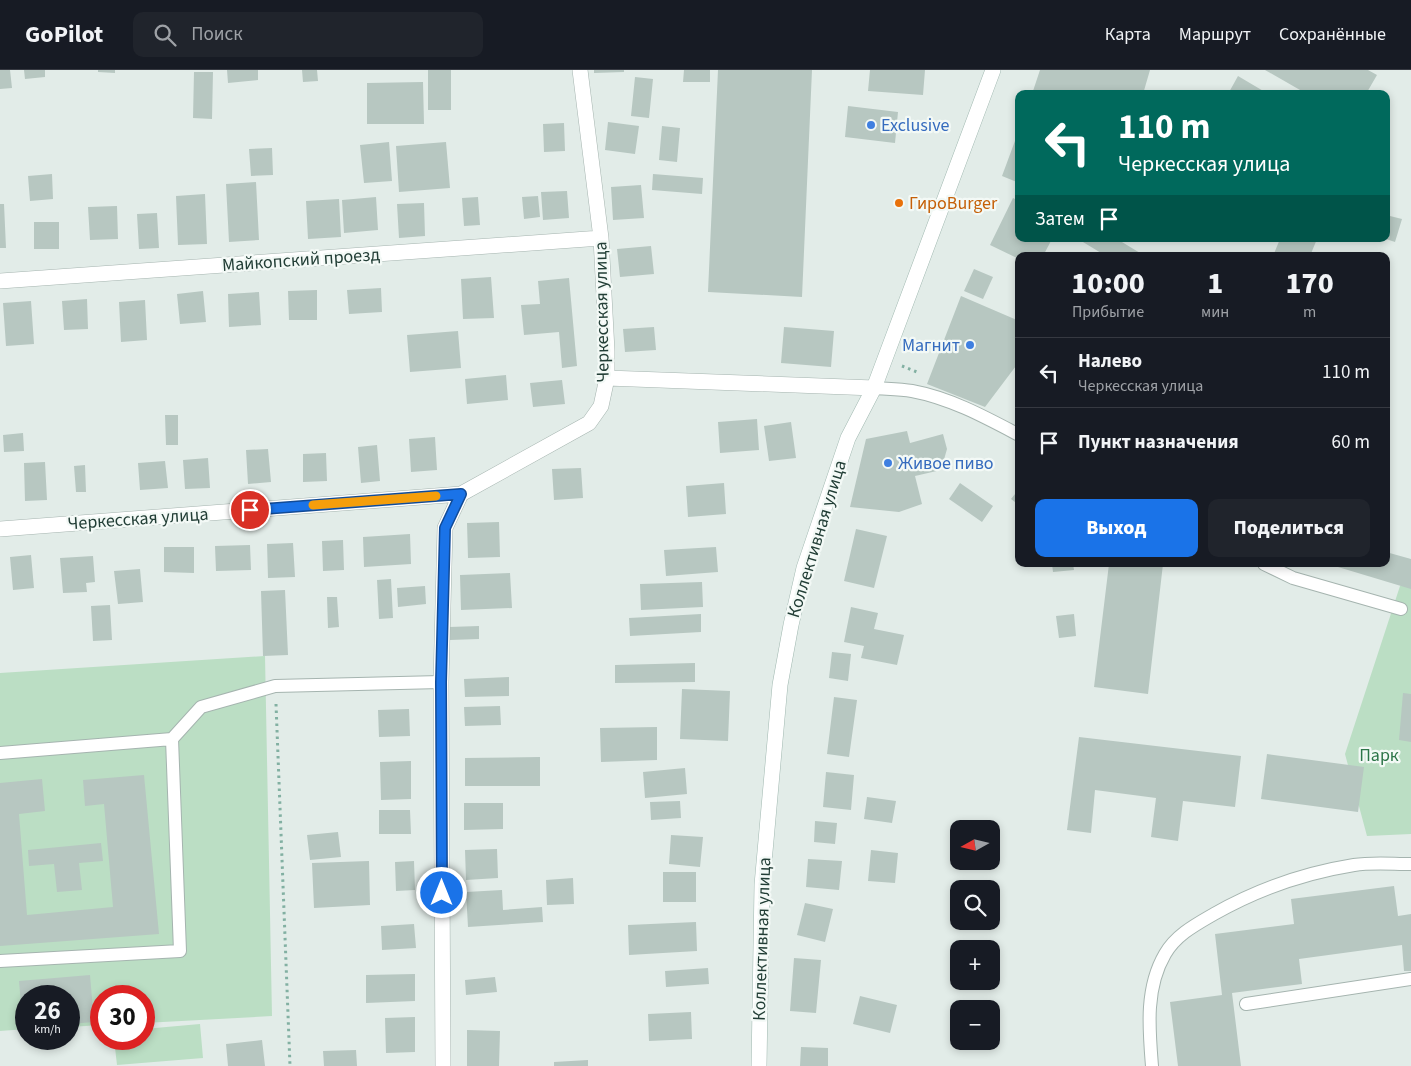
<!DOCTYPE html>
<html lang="ru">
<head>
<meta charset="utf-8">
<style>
  body { margin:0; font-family:"Source Sans 3",sans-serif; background:#20242c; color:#f1f3f6; height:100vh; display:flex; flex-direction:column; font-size:19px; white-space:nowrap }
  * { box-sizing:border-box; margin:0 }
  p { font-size:16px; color:#9ea1a6 }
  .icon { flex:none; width:28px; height:28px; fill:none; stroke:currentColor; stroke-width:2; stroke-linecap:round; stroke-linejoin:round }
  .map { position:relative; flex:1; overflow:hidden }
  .details { position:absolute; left:1015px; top:182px; width:375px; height:315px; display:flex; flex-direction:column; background:#171b24; border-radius:10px; box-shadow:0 2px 8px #0003 }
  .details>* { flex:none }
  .top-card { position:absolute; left:1015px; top:20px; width:375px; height:152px; border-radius:10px; box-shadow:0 2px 8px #0003; background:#00695c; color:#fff; overflow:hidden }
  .needle { width:32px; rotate:262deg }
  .controls { position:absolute; left:950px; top:750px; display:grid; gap:10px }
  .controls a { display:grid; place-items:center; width:50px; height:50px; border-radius:10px; background:#171b24; box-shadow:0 2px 8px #0003; font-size:25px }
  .speed { position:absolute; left:15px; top:915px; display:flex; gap:10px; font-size:25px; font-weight:700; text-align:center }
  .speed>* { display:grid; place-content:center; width:65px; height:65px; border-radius:50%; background:#171b24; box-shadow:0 2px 8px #0003; line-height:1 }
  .speed small { font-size:12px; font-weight:400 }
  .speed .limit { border:8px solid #d22; background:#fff; color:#111 }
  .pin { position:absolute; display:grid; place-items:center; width:42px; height:42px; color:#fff; margin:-21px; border:2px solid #fff; border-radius:50%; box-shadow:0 1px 5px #0007 }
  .me { position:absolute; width:55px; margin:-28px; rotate:0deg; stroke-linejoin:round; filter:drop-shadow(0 0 4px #0008) }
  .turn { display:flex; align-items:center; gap:18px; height:105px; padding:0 20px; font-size:22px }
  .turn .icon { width:65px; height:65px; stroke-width:2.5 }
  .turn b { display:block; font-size:35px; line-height:42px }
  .then { display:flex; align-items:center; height:48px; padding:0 20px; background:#0003; gap:10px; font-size:19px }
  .eta { display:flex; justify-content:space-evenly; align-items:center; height:85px; text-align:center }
  .eta b { font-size:30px; font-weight:800; line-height:35px }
  .button { display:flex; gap:10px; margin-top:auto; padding:10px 20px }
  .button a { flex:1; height:58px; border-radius:10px; background:#1a73e8; color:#fff; font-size:20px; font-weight:800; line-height:58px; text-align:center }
  .button a+a { background:#20242c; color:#f1f3f6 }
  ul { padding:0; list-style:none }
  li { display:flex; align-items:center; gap:15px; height:70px; padding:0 20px; border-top:1px solid #363941 }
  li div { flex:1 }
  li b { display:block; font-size:19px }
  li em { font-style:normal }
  header { display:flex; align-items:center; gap:30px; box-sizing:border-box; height:70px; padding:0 25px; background:#171b24; border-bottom:1px solid #363941 }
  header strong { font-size:24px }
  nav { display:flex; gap:28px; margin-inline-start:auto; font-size:18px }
  .search { width:350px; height:45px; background:#20242c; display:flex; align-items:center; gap:12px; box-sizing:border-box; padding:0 18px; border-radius:10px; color:#9ea1a6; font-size:19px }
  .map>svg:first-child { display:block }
</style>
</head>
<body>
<header>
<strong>GoPilot</strong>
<div class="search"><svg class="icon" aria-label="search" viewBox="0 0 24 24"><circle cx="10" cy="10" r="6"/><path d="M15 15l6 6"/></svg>Поиск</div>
<nav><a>Карта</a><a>Маршрут</a><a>Сохранённые</a></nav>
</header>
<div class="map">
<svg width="1411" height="996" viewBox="0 0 1411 996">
  <rect width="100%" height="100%" fill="#e2ece8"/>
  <!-- green -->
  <path fill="#bbdec4" d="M1411,506V764L1367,766L1345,684L1400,516Z
    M265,586L272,946L144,953V926H101V955L69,957V926H26V959L0,961V603Z
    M200,954L203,988L117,995L114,969H144V959Z"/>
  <!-- building -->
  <path fill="#b7c7c1" d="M0,0H10L12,18L0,19Z
    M24,0H45V7L25,9Z
    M98,0H115V3L98,2Z
    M227,0H258V10L228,13Z
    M302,0H317L318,11L303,12Z
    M428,0H451V40H428Z
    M594,0H624V2L594,3Z
    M684,0H710V12H683Z
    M718,0H812L802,227L708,222Z
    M870,0H925L923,25L868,21Z
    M1040,0H1150L1143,24H1032Z
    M1265,0H1368L1377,5L1366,24H1307Z
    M194,2H213L212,49L193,48Z
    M1238,6L1265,22L1264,24H1228Z
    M635,7L653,9L649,48L631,46Z
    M423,12L424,54H367V13Z
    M848,36L898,42L895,73L845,67Z
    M608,52L639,56L635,84L605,80Z
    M564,53L565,81L544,82L543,54Z
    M662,56L680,58L677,92L659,90Z
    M1019,60V113L1002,106Z
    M389,72L392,111L364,113L360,75Z
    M446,72L450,118L399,122L396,76Z
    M272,78L273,105L251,106L249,79Z
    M52,104L53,129L30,131L28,106Z
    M653,104L703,108L702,124L652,120Z
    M256,112L259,170L229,172L226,114Z
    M641,115L644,148L613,150L611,117Z
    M567,121L569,148L543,150L541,122Z
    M205,124L207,174L178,175L176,126Z
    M538,126L540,147L524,149L522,127Z
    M376,127L378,160L344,163L342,130Z
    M478,127L480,155L464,156L462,128Z
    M1013,128L1019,131V169H1052L1043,186H1019V189L990,175Z
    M339,129L341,167L308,169L306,131Z
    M424,133L425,166L399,168L397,134Z
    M0,134H4L6,178H0Z
    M117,136L118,169L90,170L88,137Z
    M157,143L159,178L139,179L137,144Z
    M1386,145L1402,149L1395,172L1386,169Z
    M34,152H59V179H34Z
    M1078,169H1117L1145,186H1106Z
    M1280,169H1317L1310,186H1273Z
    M651,176L654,204L620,207L617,179Z
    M974,199L993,207L983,229L964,221Z
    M491,207L494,248L463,249L461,209Z
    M569,208L577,296L562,298L559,262L524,265L521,235L540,234L538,211Z
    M381,218L382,242L349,244L347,220Z
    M317,220V250H289L288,221Z
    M203,221L206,252L180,254L177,224Z
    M259,222L261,255L229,257L228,224Z
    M961,226L1019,251V292L985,337L927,314Z
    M87,229L88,259L64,260L62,231Z
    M145,230L147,270L121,272L119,232Z
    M31,231L34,274L6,276L3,233Z
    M654,257L656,280L625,282L623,259Z
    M784,257L834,261L831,297L781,293Z
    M458,261L461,298L410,302L407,265Z
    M506,305L508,330L467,334L465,309Z
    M562,310L565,334L533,337L530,313Z
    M165,345H178V375H166Z
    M757,349L759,380L720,383L718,352Z
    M791,352L796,388L769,391L764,356Z
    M907,361L910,373L943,364L947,379L941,400L915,406L922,434L899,442L850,437L866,369Z
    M23,363L24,381L4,382L3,365Z
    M435,367L437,400L411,402L409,369Z
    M377,375L380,411L361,413L358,377Z
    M268,379L271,412L248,414L246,380Z
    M326,383L327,411L303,412V384Z
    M208,388L210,418L185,419L183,390Z
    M165,391L168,418L140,420L138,393Z
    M45,392L47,430L25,431L24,393Z
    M85,395L86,422H76L74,396Z
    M581,398L583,428L554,430L552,399Z
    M724,413L726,444L688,447L686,416Z
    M960,413L993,436L982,452L949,429Z
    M1019,419V435L1011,429Z
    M499,452L500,487L468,488L467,453Z
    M856,459L887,466L874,518L844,511Z
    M410,464L411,494L364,497L363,467Z
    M343,470L344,500L323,501L322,471Z
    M293,473L295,507L268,508L267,474Z
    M250,475L251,500L216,501L215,476Z
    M164,477H194V503L164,502Z
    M716,477L718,502L666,506L664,480Z
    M1386,482L1411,489V519L1328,494H1386Z
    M31,485L34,518L13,520L10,487Z
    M93,486L95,512L86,513L87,522L63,523L60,488Z
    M1052,494H1073L1074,500L1053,502Z
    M1109,494H1163L1148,624L1094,617Z
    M140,499L143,532L118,534L114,501Z
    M510,503L512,538L461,540L460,505Z
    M391,509L393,548L379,549L377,510Z
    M702,512L703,537L641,540L640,514Z
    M425,516L426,534L398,537L397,518Z
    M285,520L288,585L263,586L261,521Z
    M327,527H337L339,557L328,558Z
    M110,535L112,570L93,571L91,536Z
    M851,537L878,543L874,559L904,565L897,595L861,588L864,576L844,572Z
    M701,544V562L630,566L629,548Z
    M1074,544L1076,566L1059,568L1056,546Z
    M479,556V569L450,570L449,557Z
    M832,582L851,584L848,611L829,608Z
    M695,593V612L615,613V595Z
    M509,607V626L465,627L464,609Z
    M682,619L730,621L728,671L680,669Z
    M1403,623L1411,624V672L1399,670Z
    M834,627L857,630L849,687L827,684Z
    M500,636L501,655L465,656L464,637Z
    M409,639L410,666L379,667L378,640Z
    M657,657V690L601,692L600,658Z
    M1079,667L1241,686L1235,737L1183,731L1178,771L1151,767L1156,728L1095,720L1091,763L1067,760Z
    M1267,684L1364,697L1358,742L1261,729Z
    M540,687V716H465V688Z
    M411,691V729L381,730L380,692Z
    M685,698L687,724L645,728L643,702Z
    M826,702L854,705L851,740L823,737Z
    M144,705L159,864L0,876V713L42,709L45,741L19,744L27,845L113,837L104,734L85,736L83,710Z
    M867,727L896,731L892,753L864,749Z
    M680,731L681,748L651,750L650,732Z
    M464,733H503V759L464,760Z
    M379,740H410L411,764H379Z
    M815,751L837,753L835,774L814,772Z
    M338,762L341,787L310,790L307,765Z
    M671,765L703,767L700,797L669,794Z
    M101,773L103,791L79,793L82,820L57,822L54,794L29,796L28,780Z
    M497,779L498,808L466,810L465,780Z
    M871,780L898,783L895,813L868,811Z
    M808,789L842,791L839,820L806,817Z
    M369,791L370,835L314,838L312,793Z
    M414,791L415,820L396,821L395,792Z
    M663,802H696V832H663Z
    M573,808L574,834L547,835L546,810Z
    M1394,816L1398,846L1411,844V901H1404L1402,875L1299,889L1302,914L1232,923L1241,996H1178L1170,932L1222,925L1215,864L1294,854L1291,829Z
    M502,820L503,840L542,837L543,852L468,857L466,822Z
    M805,833L833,839L825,872L797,865Z
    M696,852L697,881L629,885L628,855Z
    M414,854L416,878L382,880L381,856Z
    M794,888L821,890L816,943L790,941Z
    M708,898L709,914L666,917L665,901Z
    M415,904V931L366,933V905Z
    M90,905L94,952L69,954V926H26V957H23L19,911Z
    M495,907L497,922L466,925L465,910Z
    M860,926L897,935L890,963L853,954Z
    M691,942L692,969L649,971L648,944Z
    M415,947V982L386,983L385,948Z
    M467,960L500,961L499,996H467Z
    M262,970L265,996H228L226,974Z
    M801,977L828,978V996H800Z
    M356,980L357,996H324L323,981Z
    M588,990V996H554V992Z"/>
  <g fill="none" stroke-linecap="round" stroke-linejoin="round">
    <defs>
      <path id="lane" d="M874,318C887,319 900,319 912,321C950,328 985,347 1019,365
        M1264,494L1293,508L1401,539
        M0,683L172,669
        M0,891L180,881L172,669L201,637L275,616L441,612
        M1246,934L1411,909
        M1152,996C1149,959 1145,918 1165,884C1176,865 1195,855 1214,844C1258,819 1304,803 1354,795C1372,792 1392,794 1411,794"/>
      <path id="street" d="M0,211L601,168
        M607,308L874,318
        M0,459L461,424L589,353L601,336L607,308V281L601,168L580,0
        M443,996L441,612L445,458L461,424"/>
      <path id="secondary" d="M759,996L762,815L780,615L791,555L804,498L848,368L874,318L993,0"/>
    </defs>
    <!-- lane casing -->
    <use href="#lane" stroke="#a5b4af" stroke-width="14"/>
    <!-- street casing -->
    <use href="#street" stroke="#a5b4af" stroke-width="16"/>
    <!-- secondary casing -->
    <use href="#secondary" stroke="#a0b8b0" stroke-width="16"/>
    <!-- path -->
    <path stroke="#82b0a2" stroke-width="3" stroke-dasharray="2.5 4" stroke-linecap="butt" d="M902,296L917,302
      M276,634L290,996"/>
    <!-- lane -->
    <use href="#lane" stroke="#fff" stroke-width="12"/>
    <!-- street -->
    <use href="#street" stroke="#fff" stroke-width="15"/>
    <!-- secondary -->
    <use href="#secondary" stroke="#fff" stroke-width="15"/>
  </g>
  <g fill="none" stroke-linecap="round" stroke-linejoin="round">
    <defs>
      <path id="route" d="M250,440L461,424L445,458L441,612L442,823"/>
    </defs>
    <!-- route casing -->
    <use href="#route" stroke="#114b97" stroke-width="12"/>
    <!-- route -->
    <use href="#route" stroke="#1a73e8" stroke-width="9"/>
    <!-- slow -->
    <path stroke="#f59e0b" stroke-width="9" d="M313,435L436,426"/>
  </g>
  <!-- markers -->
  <g fill="#3f7fe0" stroke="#f3f9f6" stroke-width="2">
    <circle cx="871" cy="55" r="5"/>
    <circle cx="970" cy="275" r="5"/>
    <circle cx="888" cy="393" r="5"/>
  </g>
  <circle fill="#e8710a" stroke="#f3f9f6" stroke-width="2" cx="899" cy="133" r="5"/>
  <g text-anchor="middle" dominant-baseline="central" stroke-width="4.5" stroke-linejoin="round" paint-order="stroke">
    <!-- shop labels -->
    <g font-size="18" fill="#366cbe" stroke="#f3f9f6" text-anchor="start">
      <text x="881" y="55">Exclusive</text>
      <text x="960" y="275" text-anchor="end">Магнит</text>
      <text x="898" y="393">Живое пиво</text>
    </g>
    <!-- food labels -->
    <g font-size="18" fill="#c56008" stroke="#f3f9f6" text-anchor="start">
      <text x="909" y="133">ГироBurger</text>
    </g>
    <!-- street labels -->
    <g font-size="18" fill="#223e36" stroke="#f3f9f6">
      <text transform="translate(301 190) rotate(-4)">Майкопский проезд</text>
      <text transform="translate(602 242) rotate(-91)">Черкесская улица</text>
      <text transform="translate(138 449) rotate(-4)">Черкесская улица</text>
      <text transform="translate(817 469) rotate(-73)">Коллективная улица</text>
      <text transform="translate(762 869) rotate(-88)">Коллективная улица</text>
    </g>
    <!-- park labels -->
    <g font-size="18" fill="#2c7548" stroke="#f3f9f6">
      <text x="1379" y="685">Парк</text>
    </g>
  </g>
</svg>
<div class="controls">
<a><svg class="needle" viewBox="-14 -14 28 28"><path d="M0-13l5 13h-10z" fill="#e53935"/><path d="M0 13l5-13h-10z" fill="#9ea1a6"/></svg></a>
<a><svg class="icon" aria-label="search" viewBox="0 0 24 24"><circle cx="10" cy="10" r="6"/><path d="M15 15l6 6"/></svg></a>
<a>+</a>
<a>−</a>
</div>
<div class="speed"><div>26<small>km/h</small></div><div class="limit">30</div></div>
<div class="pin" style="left:250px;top:440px;background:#d93025"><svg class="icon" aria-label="arrive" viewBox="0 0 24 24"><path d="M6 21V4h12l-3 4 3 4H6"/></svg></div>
<svg class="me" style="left:442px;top:823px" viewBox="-20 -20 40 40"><circle r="17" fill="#1a73e8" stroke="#fff" stroke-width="3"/><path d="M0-11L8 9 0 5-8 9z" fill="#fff"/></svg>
<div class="top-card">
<div class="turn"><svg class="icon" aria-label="left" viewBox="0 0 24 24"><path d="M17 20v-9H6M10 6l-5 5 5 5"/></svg><div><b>110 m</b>Черкесская улица</div></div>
<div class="then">Затем<svg class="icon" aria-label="arrive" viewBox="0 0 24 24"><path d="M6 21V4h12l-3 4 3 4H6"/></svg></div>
</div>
<section class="details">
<div class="eta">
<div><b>10:00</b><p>Прибытие</p></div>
<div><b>1</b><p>мин</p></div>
<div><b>170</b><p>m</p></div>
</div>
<ul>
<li><svg class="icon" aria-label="left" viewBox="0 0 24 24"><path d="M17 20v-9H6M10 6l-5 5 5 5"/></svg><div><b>Налево</b><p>Черкесская улица</p></div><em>110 m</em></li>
<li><svg class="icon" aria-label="arrive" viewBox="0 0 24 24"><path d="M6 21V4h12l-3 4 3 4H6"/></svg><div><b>Пункт назначения</b></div><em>60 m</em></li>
</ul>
<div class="button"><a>Выход</a><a>Поделиться</a></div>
</section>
</div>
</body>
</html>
